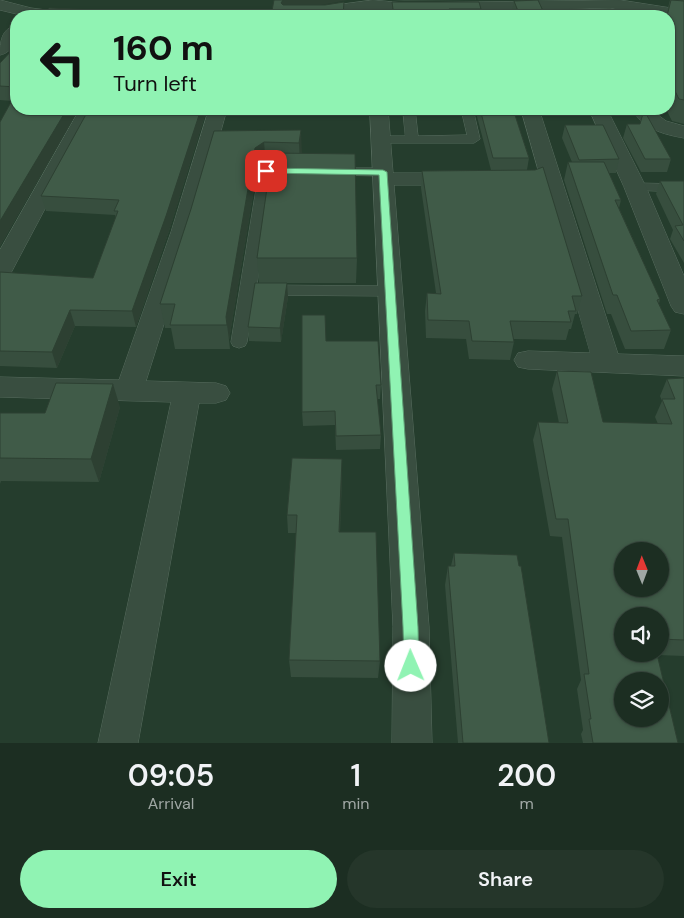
<!DOCTYPE html>
<html lang="en">
<head>
<meta charset="utf-8">
<style>
  body { margin:0; font-family:"DM Sans",sans-serif; background:#25362a; color:#f1f3f6; height:100vh; display:flex; flex-direction:column; font-size:19px; white-space:nowrap }
  * { box-sizing:border-box; margin:0 }
  p { font-size:16px; color:#a0a8a5 }
  .icon { flex:none; width:28px; height:28px; fill:none; stroke:currentColor; stroke-width:2; stroke-linecap:round; stroke-linejoin:round }
  .map { position:relative; height:743px; overflow:hidden }
  .panel { display:flex; flex-direction:column; background:#1c2e22; flex:1 }
  .panel>* { flex:none }
  .hud { position:absolute; left:10px; top:10px; width:665px; height:105px; border-radius:20px; box-shadow:0 1px 4px #0004,0 0 0 1px #3a4a40; background:#90f3b3; color:#111; overflow:hidden }
  .needle { width:32px; rotate:359deg }
  .buttons { position:absolute; left:614px; top:542px; display:grid; gap:10px }
  .buttons a { display:grid; place-items:center; width:55px; height:55px; border-radius:50%; background:#1c2e22; box-shadow:0 1px 4px #0004,0 0 0 1px #3a4a40; font-size:25px }
  .pin { position:absolute; display:grid; place-items:center; width:42px; height:42px; color:#fff; margin:-21px; border-radius:10px; box-shadow:0 2px 8px #0006 }
  .me { position:absolute; width:55px; margin:-28px; rotate:359deg; stroke-linejoin:round; filter:drop-shadow(0 0 4px #0008) }
  .turn { display:flex; align-items:center; gap:18px; height:105px; padding:0 20px; font-size:22px }
  .turn .icon { width:65px; height:65px; stroke-width:2.5 }
  .turn b { display:block; font-size:35px; line-height:42px }
  .eta { display:flex; justify-content:space-evenly; align-items:center; height:85px; text-align:center }
  .eta b { font-size:30px; font-weight:600; line-height:35px }
  .action { display:flex; gap:10px; margin-top:auto; padding:10px 20px }
  .action a { flex:1; height:58px; border-radius:30px; background:#90f3b3; color:#111; font-size:20px; font-weight:600; line-height:58px; text-align:center }
  .action a+a { background:#25362a; color:#f1f3f6 }
  .map>svg:first-child { display:block }
</style>
</head>
<body>
<div class="map">
<svg width="684" height="743" viewBox="0 0 684 743">
  <rect width="100%" height="100%" fill="#253d2d"/>
  <g fill="none" stroke-linecap="round" stroke-linejoin="round">
    <defs>
      <path id="service" d="M403,109H415L418,136L467,135L461,109H473L480,139L474,143H377L375,140L381,136H405Z
        M266,167H293L300,171L293,175H272L257,285L390,286L396,287L398,291L396,295L390,296L255,295L247,342L245,346L239,348L233,346L231,342L259,171Z
        M334,168H383L390,172L383,176L329,175L327,172L329,169Z
        M635,183L684,184V192L630,190L628,187Z"/>
      <path id="minor" d="M0,0L31,8L70,13L72,16H25L0,10Z
        M373,0L404,3L620,0L684,10V20L610,8L404,13L373,10L325,16H284L286,13L292,11Z
        M16,25C17,38 14,52 0,55C0,42 1,29 16,25Z
        M80,109H98L12,271L9,276L0,279V250Z
        M209,109H227L193,232L146,381L216,383L226,386L230,393L226,400L216,403H199L138,743H98L171,402L0,397V377L119,380L171,232Z
        M370,109H388L393,173H459L466,175L470,179L466,183L459,185H394L429,627L432,743H392L393,627Z
        M521,109H539L618,354L684,356V376L528,369L518,367L514,360L518,353L528,351L590,353Z
        M589,109H607L646,187L684,276V314L675,312L671,306L624,187Z
        M632,109H650L666,121L684,126V138C662,134 643,129 632,109Z"/>
    </defs>
    <!-- service casing -->
    <use href="#service" stroke="#576c5e" stroke-width="1"/>
    <!-- minor casing -->
    <use href="#minor" stroke="#576c5e" stroke-width="1"/>
    <!-- service -->
    <use href="#service" fill="#394e40" fill-rule="evenodd"/>
    <!-- minor -->
    <use href="#minor" fill="#394e40" fill-rule="evenodd"/>
  </g>
  <!-- wall -->
  <path fill="#374e3e" fill-rule="evenodd" d="M392,0H473L404,1Z
    M670,0H684V124L672,121L666,109H669V16H666Z
    M514,1L543,11L594,16H514L512,12Z
    M392,2L481,9L480,16H392Z
    M16,46V109H79L0,246V122L12,101L0,100V63Z
    M89,109H207L169,231L136,327L75,326L57,368L0,366V272L93,278L116,218L115,215L46,211L41,196Z
    M475,109H513L529,158L527,170L582,296L577,314H575L571,329H569L566,340L514,339V342L510,360L469,359L466,339L426,338L425,311L427,293H436L421,188L422,171L491,170Z
    M627,124L671,159L667,172H641L623,138Z
    M565,125L619,159L616,173H609L621,200L619,208L660,299L659,304L671,330L664,349H625L611,314H607L564,180L568,162H572L562,138Z
    M301,130V153L357,258L356,283H285L288,297L281,342L249,341L248,327L259,283L257,258L270,165H266L257,171L229,340L230,349H175L171,328H165L160,304L191,209L214,131Z
    M660,181H684V263L670,239L673,230L656,194Z
    M326,341L381,385L380,399H377L381,435L380,449L336,450L335,425L303,426L302,412Z
    M557,371L603,422L658,424L655,417L662,401L660,396L667,379L684,378V656L657,655L678,743H583L581,734L583,730L577,689L581,680L562,537L550,536L533,440L538,422L559,423L552,389ZM660,616V654H622Z
    M120,407L99,482L1,481L0,484V413H45Z
    M342,478L340,532L380,661L378,678L291,677L289,660L296,533H288L287,515Z
    M454,553L549,743H458L445,585L448,566H451Z"/>
  <!-- shaded-wall -->
  <path fill="#2d4032" d="M283,0H348L284,12L281,3Z
    M97,10L99,16H93Z
    M67,109H79L0,246V221Z
    M201,109H207L169,231L136,327L132,311Z
    M301,130L302,153L300,165L299,143Z
    M264,142L266,165L257,171L229,340L226,317L255,148Z
    M287,283L288,297L281,342L280,328Z
    M70,310L75,326L57,368L52,352Z
    M113,384L120,407L99,482L91,459Z
    M342,459V478L339,551V532Z"/>
  <!-- building -->
  <path fill="#405b48" stroke="#2d4032" fill-rule="evenodd" d="M274,0H283L281,3L283,5H325L344,2L343,16H271Z
    M538,0L543,11H591L594,16H520L514,1Z
    M671,0L684,1V100L679,99L669,79V16H667Z
    M392,2H479L481,9H449L451,16H394Z
    M49,8L97,10L93,16H42Z
    M199,15L239,16H199Z
    M16,46V87L0,86V63Z
    M16,93V109H67L0,221V122Z
    M89,109H201L166,216L132,311L70,310L52,352L0,351V272L93,278L118,211H114L119,200L41,196Z
    M480,109H513L529,158H493Z
    M644,110L671,159H645L627,124H640Z
    M565,125H603L619,159L579,160Z
    M301,130L299,143L264,142L255,148L226,317L227,325H170L175,304H160L191,209L214,131Z
    M272,153L355,154L357,258H257Z
    M568,162H604L621,200H615L660,299L657,300L671,330L631,331L617,295H613Z
    M543,167L582,296H572L576,311H568L571,322L510,321L514,342L472,341L469,321L428,320L427,293L441,294L422,171L535,170Z
    M660,181H684V241L675,226L683,225Z
    M255,283H287L280,328L248,327Z
    M302,315H325L326,341H378L381,385H376L381,435L336,436L335,411L302,412Z
    M557,371L591,372L603,422L672,424L662,399H675L667,379L684,378V640L660,639V616H622V654H657L678,743H593L589,719H591L584,674H589L568,519H556L538,422L568,423ZM622,551H660V589H622ZM622,681H660V719H622Z
    M56,383L113,384L91,459L0,458V413H45Z
    M292,458L342,459L339,532H376L380,661L289,660L297,515H287Z
    M454,553L517,555L519,566H521L549,743H463L448,566H455Z"/>
  <!-- route -->
  <path fill="#90f3b3" stroke="#5e9e74" d="M266,168L383,170L387,172L418,627L419,666L417,671L411,673L406,671L404,666L403,627L379,175L263,173V169Z"/>
</svg>
<div class="buttons">
<a><svg class="needle" viewBox="-14 -14 28 28"><path d="M0-13l5 13h-10z" fill="#e53935"/><path d="M0 13l5-13h-10z" fill="#a0a8a5"/></svg></a>
<a><svg class="icon" aria-label="sound" viewBox="0 0 24 24"><path d="M4 9h4l5-4v14l-5-4H4zM17 9q2 3 0 6"/></svg></a>
<a><svg class="icon" aria-label="layers" viewBox="0 0 24 24"><path d="M12 4l9 5-9 5-9-5zM3 14l9 5 9-5"/></svg></a>
</div>
<div class="pin" style="left:266px;top:171px;background:#d93025"><svg class="icon" aria-label="arrive" viewBox="0 0 24 24"><path d="M6 21V4h12l-3 4 3 4H6"/></svg></div>
<svg class="me" style="left:411px;top:666px" viewBox="-20 -20 40 40"><circle r="19" fill="#fff"/><path d="M0-13L10 11 0 6-10 11z" fill="#90f3b3"/></svg>
<div class="hud">
<div class="turn"><svg class="icon" aria-label="left" viewBox="0 0 24 24"><path d="M17 20v-9H6M10 6l-5 5 5 5"/></svg><div><b>160 m</b>Turn left</div></div>
</div>
</div>
<section class="panel">
<div class="eta">
<div><b>09:05</b><p>Arrival</p></div>
<div><b>1</b><p>min</p></div>
<div><b>200</b><p>m</p></div>
</div>
<div class="action"><a>Exit</a><a>Share</a></div>
</section>
</body>
</html>
